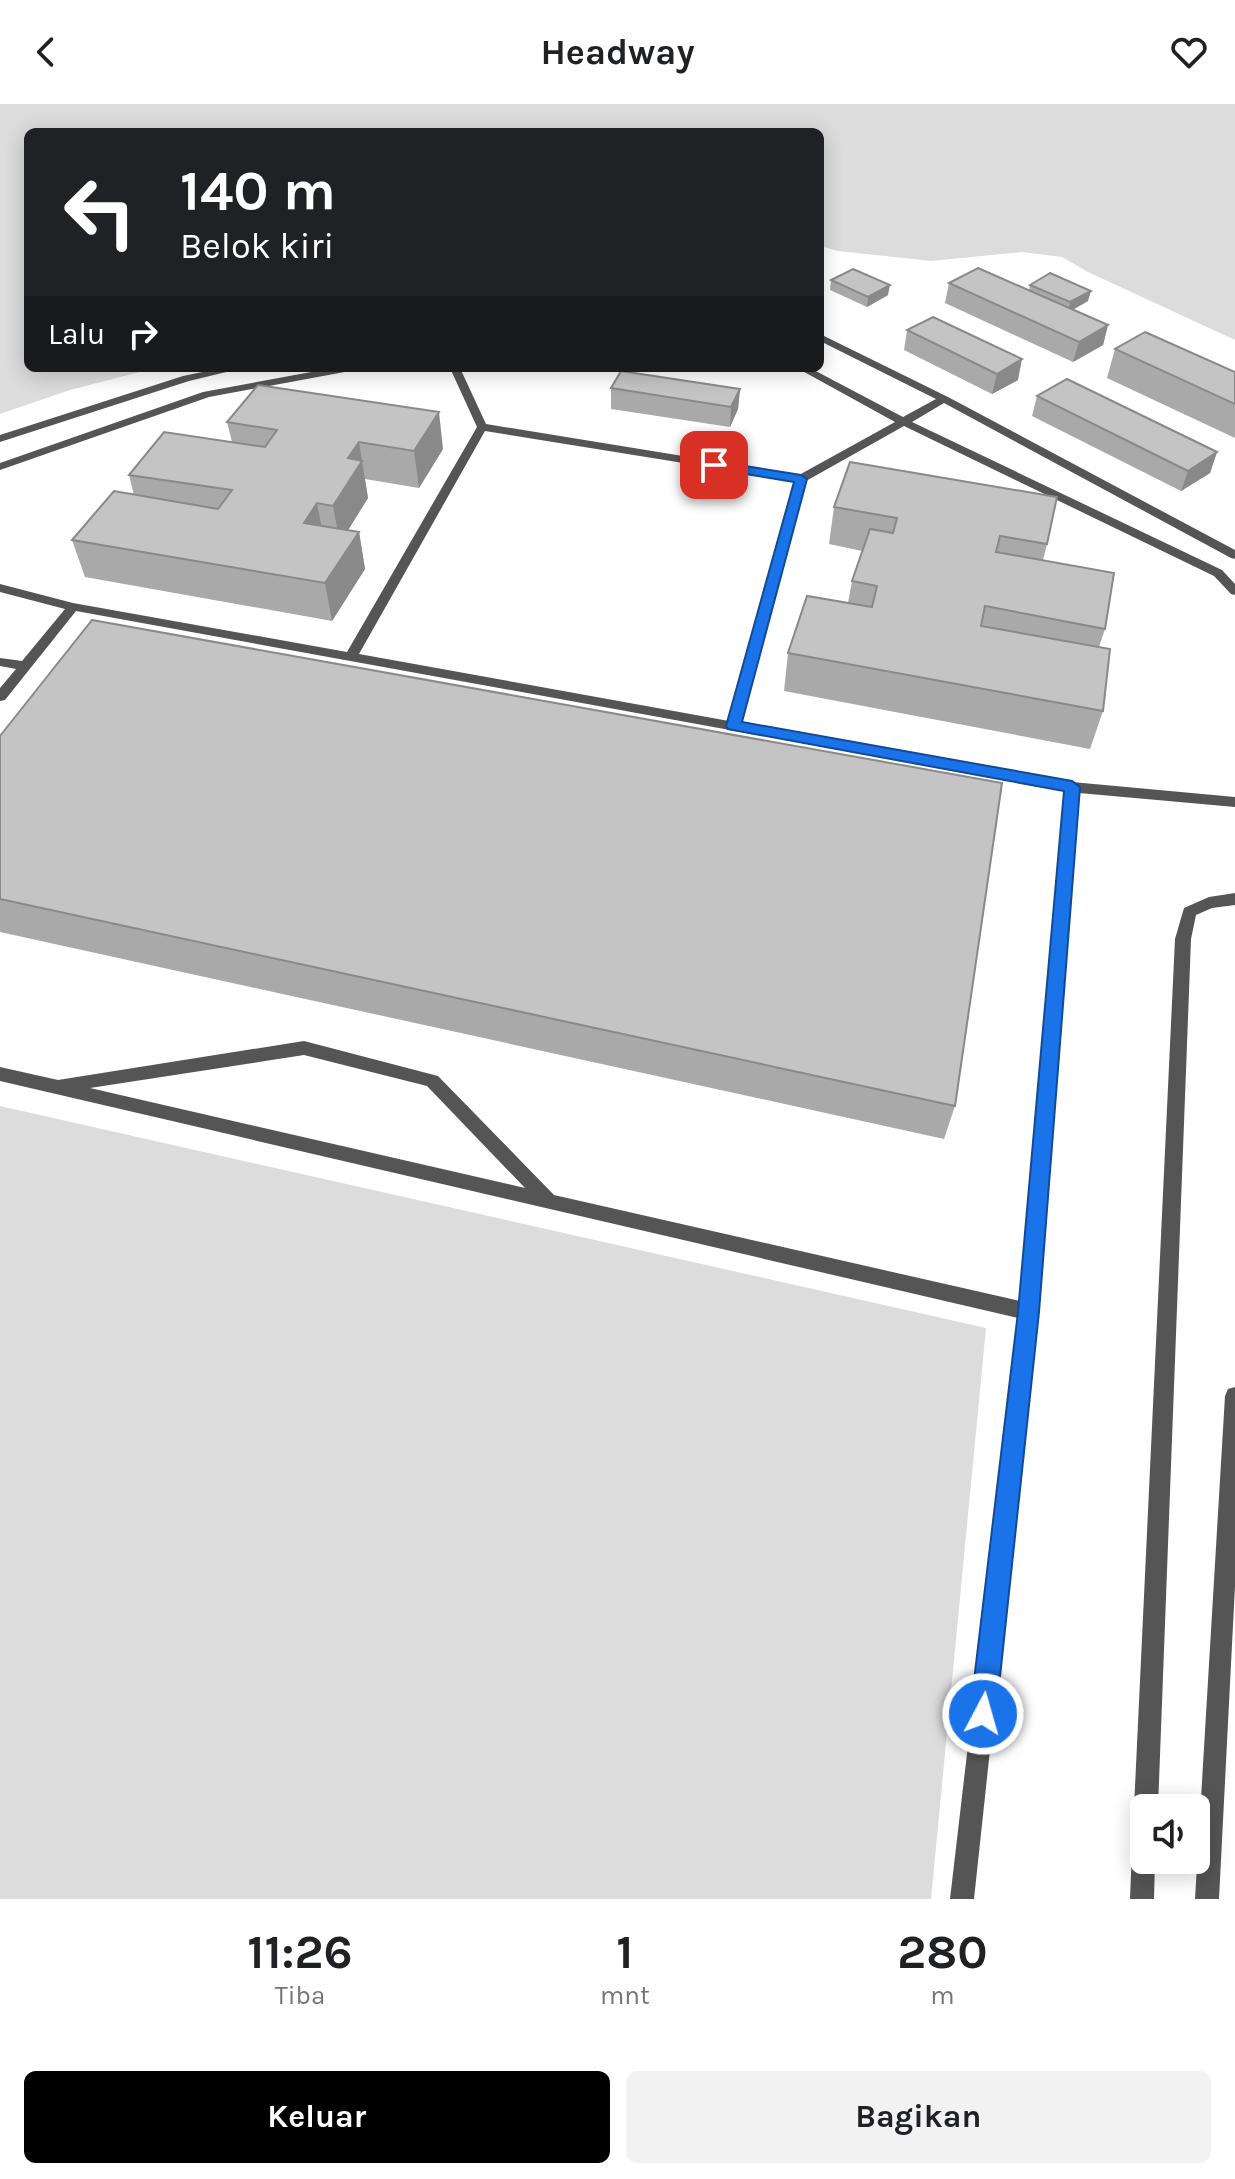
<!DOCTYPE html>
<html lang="id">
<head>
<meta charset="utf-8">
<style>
  body { margin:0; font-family:Karla,sans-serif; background:#f2f2f2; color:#202124; height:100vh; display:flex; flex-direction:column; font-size:30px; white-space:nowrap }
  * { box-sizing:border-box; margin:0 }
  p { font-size:26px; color:#757577 }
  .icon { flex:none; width:44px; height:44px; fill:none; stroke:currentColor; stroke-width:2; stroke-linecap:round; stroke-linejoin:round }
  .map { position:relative; height:1795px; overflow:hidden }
  .sheet { display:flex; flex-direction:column; background:#fff; flex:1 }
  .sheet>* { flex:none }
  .banner { position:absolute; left:24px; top:24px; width:800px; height:244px; border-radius:12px; box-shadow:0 4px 20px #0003; background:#202124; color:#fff; overflow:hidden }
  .fabs { position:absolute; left:1130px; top:1690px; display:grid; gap:16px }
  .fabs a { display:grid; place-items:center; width:80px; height:80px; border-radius:12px; background:#fff; box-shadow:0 4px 20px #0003; font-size:40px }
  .pin { position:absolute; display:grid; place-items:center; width:68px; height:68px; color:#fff; margin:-34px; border-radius:16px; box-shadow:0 4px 12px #0006 }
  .me { position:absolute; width:88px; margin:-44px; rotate:6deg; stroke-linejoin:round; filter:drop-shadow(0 0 6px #0008) }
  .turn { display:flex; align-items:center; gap:28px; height:168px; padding:0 24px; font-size:36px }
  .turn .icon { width:104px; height:104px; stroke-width:2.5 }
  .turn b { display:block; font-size:56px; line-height:68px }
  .then { display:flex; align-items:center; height:76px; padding:0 24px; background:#0003; gap:16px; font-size:30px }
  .eta { display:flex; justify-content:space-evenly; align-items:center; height:136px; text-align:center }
  .eta b { font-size:48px; font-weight:700; line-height:56px }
  .primary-button { display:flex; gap:16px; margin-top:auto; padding:16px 24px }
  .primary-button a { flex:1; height:92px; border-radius:12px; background:#000; color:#fff; font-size:32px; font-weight:700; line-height:92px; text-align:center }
  .primary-button a+a { background:#f2f2f2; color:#202124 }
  header { display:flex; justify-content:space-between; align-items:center; height:104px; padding:0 24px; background:#fff; font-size:36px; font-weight:700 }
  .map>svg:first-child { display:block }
</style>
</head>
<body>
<header><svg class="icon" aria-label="back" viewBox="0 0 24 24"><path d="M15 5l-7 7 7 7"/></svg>Headway<svg class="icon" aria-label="heart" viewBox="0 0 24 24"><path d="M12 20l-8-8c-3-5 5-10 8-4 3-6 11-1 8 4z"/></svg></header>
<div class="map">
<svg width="1235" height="1795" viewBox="0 0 1235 1795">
  <rect width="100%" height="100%" fill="#fff"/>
  <!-- green -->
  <path fill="#dcdcdc" d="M0,0H1235V236L1088,168L1062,153L1022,148L931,157L838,147L820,142V28H28V264H155L70,286L0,310Z
    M0,1002L986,1224L931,1795H0Z"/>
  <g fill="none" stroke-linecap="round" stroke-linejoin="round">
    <!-- service -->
    <path fill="#555" fill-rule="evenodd" d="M820,230L948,293L1235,446V455L1231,454L944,299L912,318L1222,466L1235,480V491L1231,490L1214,472L904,322L806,377L742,619L1072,678L1235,693V703L1079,689L1037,1208L974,1795H950L1018,1214L0,977V963L58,976L304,937L438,972L554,1091L1020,1197L1065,687L76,507L5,596L0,597V584L16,565L0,562V554L22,557L65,505L0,488V480L73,499L347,548L477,323L450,264H460L486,320L799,371L895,318L797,264H810L903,313L936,295L820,237ZM485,327L795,377L729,617L359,550ZM304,951L427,982L525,1084L90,984Z
      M222,264H243L189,277L0,338V331L183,272Z
      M333,264H355L350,267L209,293L0,366V359L203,288Z
      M1235,789V801L1212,804L1196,811L1191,835L1158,1704H1144V1715L1138,1712L1134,1704L1175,835L1184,804L1209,793Z
      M1235,1283V1482L1219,1795H1195L1225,1292L1228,1285Z
      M1144,1733V1756H1155L1154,1795H1130L1132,1745L1136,1737Z"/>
  </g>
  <!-- wall -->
  <path fill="#a9a9a9" d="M831,176L888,191L867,203L830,186Z
    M949,179L1029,186L1030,181L1088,197L1073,206L1108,221L1103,241L1073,258L945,199Z
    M907,226L1018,276L992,290L904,246Z
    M1115,245L1235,268V334L1107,274Z
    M611,284L740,285L738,305L730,323L611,305Z
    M1037,292L1217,348L1210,369L1181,387L1032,312Z
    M227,318L443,345L419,384L365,375L368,394L348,426L359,428L365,465L332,517L85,473L72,436L134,391L129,371L232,338Z
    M834,403L1047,440L1043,456L1105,525L1099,543L1103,607L1090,645L784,587L788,549L848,499L852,477L862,447L829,440Z
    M0,632L955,1002L944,1035L0,828Z"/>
  <!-- shaded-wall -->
  <path fill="#898989" d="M890,181L888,191L867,203L868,193Z
    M1091,187L1088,197L1068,208L1070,198Z
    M1108,221L1103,241L1073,258L1079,238Z
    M1022,255L1018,276L992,290L997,270Z
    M740,285L738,305L730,323L731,303Z
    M439,308L443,345L419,384L414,347Z
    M359,338L368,394L340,439L333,402L348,354Z
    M1217,348L1210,369L1181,387L1188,367Z
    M317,399L324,436L304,419Z
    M359,428L365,465L332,517L325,479Z"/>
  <!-- building -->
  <path fill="#c4c4c4" stroke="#898989" stroke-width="2" d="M978,164L1108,221L1079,238L949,179Z
    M853,165L890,181L868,193L831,176Z
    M1050,169L1091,187L1070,198L1030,181Z
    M933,213L1022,255L997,270L907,226Z
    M1145,228L1235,268V300L1115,245Z
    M621,267L740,285L731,303L611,284Z
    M1067,275L1217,348L1188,367L1037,292Z
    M258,281L439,308L414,347L359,338L348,354L362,357L333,402L317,399L304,419L359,428L325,479L72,436L114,387L218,405L232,386L129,371L164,328L265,343L277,326L227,318Z
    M850,358L1057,393L1047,440L1000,432L996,448L1114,469L1105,525L985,502L981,522L1110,545L1103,607L788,549L807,492L872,503L877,482L852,477L870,425L893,429L897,414L834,403Z
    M92,516L1002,679L955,1002L0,795V632Z"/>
  <!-- route -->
  <path fill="#1a73e8" stroke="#114b97" stroke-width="2" d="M714,357L801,371L807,375L742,618L1072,677L1080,683L1039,1208L996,1610L992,1619L983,1622L974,1619L970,1610L1018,1208L1064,687L728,625L726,622L794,378L709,364L707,361Z"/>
</svg>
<div class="fabs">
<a><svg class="icon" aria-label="sound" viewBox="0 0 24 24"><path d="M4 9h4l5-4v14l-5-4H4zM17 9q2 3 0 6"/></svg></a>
</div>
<div class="pin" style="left:714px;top:361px;background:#d93025"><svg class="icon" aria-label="arrive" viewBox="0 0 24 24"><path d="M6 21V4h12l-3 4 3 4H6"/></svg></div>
<svg class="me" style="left:983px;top:1610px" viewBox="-20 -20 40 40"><circle r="17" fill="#1a73e8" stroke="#fff" stroke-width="3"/><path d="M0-11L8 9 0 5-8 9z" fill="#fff"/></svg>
<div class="banner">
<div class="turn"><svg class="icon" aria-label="left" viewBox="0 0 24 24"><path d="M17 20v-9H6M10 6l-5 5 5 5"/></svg><div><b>140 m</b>Belok kiri</div></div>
<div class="then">Lalu<svg class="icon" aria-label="right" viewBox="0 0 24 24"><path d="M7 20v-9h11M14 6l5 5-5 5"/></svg></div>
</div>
</div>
<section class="sheet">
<div class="eta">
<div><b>11:26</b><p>Tiba</p></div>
<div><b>1</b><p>mnt</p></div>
<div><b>280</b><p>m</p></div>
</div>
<div class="primary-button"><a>Keluar</a><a>Bagikan</a></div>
</section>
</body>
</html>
